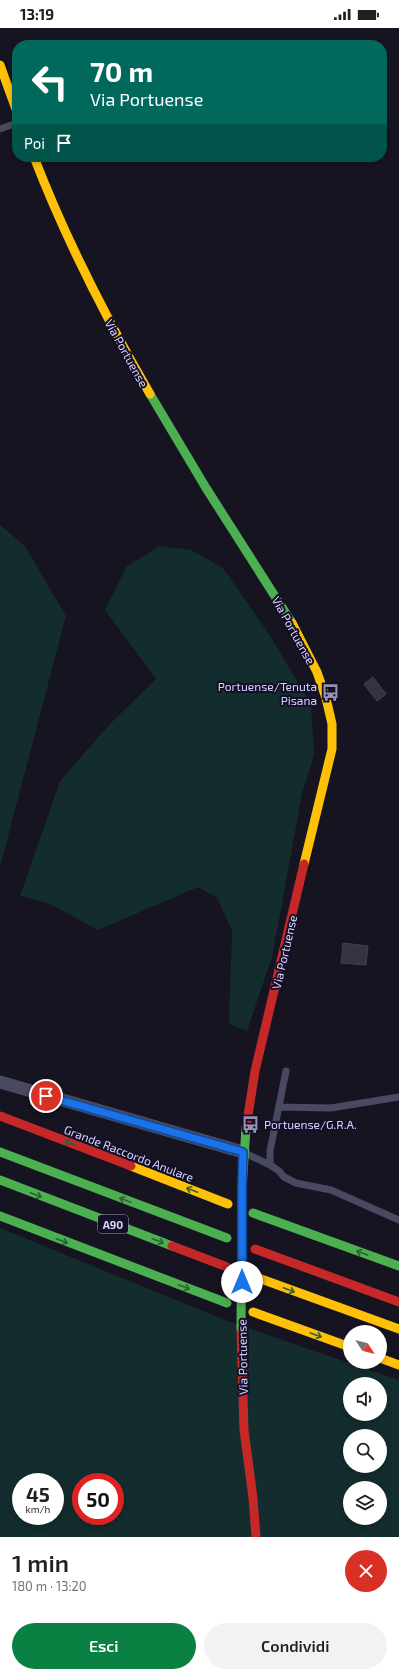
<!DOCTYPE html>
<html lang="it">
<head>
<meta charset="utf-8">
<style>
  body { margin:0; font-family:"Exo 2",sans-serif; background:#f2f2f2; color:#202124; height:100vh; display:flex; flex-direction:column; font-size:15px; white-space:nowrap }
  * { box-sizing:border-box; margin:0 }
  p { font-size:13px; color:#757577 }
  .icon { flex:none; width:22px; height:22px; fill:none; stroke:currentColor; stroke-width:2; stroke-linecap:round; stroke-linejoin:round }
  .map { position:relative; height:1509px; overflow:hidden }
  .side { display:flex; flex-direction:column; background:#fff; flex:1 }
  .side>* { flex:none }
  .hud { position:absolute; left:12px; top:12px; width:375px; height:122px; border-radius:16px; box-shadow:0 2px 6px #0003; background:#00695c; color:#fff; overflow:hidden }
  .needle { width:26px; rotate:126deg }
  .buttons { position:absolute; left:343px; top:1297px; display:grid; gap:8px }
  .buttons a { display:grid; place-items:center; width:44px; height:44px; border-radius:50%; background:#fff; box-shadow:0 2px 6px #0003; font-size:20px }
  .speed { position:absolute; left:12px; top:1445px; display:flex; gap:8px; font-size:20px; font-weight:700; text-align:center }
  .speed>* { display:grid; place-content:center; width:52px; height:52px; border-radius:50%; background:#fff; box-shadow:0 2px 6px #0003; line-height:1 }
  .speed small { font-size:10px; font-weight:400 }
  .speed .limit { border:6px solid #d22; background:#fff; color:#111 }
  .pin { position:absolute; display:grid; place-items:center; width:34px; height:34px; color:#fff; margin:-17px; border:2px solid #fff; border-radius:50%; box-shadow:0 1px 4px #0007 }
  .me { position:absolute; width:44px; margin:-22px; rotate:0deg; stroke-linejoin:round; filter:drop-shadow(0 0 3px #0008) }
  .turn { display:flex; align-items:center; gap:14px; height:84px; padding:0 12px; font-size:18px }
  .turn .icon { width:52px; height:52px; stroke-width:2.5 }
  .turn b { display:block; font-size:28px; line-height:34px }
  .then { display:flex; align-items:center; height:38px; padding:0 12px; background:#0003; gap:8px; font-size:15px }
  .round { display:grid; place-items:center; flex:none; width:42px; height:42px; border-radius:21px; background:#f2f2f2 }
  .overview { display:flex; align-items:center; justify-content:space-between; height:68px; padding:0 12px }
  h1 { font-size:24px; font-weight:600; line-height:30px }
  .button { display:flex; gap:8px; margin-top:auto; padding:8px 12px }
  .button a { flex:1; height:46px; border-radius:24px; background:#0b8043; color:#fff; font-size:16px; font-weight:600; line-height:46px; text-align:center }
  .button a+a { background:#f2f2f2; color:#202124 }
  .status { display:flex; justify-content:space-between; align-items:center; height:28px; padding:0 20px; background:#fff; direction:ltr }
  .status svg { height:11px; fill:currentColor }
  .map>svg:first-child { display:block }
</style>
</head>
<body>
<div class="status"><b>13:19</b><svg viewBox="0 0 49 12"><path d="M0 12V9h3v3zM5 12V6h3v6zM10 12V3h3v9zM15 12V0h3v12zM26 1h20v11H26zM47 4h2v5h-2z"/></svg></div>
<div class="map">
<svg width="399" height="1509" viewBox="0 0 399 1509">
  <rect width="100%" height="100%" fill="#161421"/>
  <!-- green -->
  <path fill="#132c2d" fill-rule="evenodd" d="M0,497L25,518L66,588L0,839Z
    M160,518L191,522L223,540L269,606L311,676L314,727L302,766L272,929L247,1003L229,996L232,902L217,870L198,859L98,902L48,875L20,868L60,753L110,696L156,651L105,582L126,539Z
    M0,1200L230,1294L399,1352V1509H0ZM350,1356H380V1386H350ZM350,1408H380V1438H350ZM21,1454H55V1488H21ZM81,1454H115V1488H81ZM350,1460H380V1490H350Z"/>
  <!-- building -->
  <path fill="#343243" stroke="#433f54" d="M373,649L386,666L377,673L364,656Z
    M343,915L368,918L366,937L341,935Z"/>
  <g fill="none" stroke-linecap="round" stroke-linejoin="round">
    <!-- lane -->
    <path stroke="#4a4962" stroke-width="7" d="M0,101L17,95
      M279,1079L331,1080L399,1069
      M245,1125L270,1137L279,1143L284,1149L296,1155L331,1162L399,1192
      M270,1137V1123L286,1043"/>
    <!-- street -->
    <path stroke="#4a4962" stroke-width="13" d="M0,1054L243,1124"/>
    <!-- fast -->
    <path stroke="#4caf50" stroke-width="9" d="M150,366L206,460L292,595
      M0,1124L227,1210
      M0,1152L172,1218
      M242,1161L246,1100
      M253,1185L399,1238
      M0,1188L227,1275"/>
    <!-- slow -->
    <path stroke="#ffc107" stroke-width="9" d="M0,37L17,84
      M34,129C66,212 106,290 150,366
      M292,595L317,644L326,670L332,696V721L304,836
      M131,1138L228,1176
      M253,1248L399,1301
      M253,1284L350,1319
      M380,1330L399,1337"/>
    <!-- jam -->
    <path stroke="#c62828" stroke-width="9" d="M0,1088L131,1138
      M246,1100L255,1043L304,836
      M172,1218L227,1239
      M255,1221L399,1274
      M241,1300L244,1402L253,1470L256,1509"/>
    <!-- fast-bridge -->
    <path stroke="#4caf50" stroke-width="9" d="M241,1300L242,1161"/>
  </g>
  <!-- one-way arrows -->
  <defs><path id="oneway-shaft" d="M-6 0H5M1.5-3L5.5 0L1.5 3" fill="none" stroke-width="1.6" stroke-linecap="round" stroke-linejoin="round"/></defs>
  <g stroke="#305f3b">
    <use href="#oneway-shaft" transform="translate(70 1115) rotate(-159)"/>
    <use href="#oneway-shaft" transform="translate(192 1162) rotate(-159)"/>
    <use href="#oneway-shaft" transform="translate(36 1167) rotate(21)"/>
    <use href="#oneway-shaft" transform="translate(125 1172) rotate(-159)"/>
    <use href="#oneway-shaft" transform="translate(62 1213) rotate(21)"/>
    <use href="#oneway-shaft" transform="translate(158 1213) rotate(21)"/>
    <use href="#oneway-shaft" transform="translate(362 1225) rotate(-160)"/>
    <use href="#oneway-shaft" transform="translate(184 1259) rotate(21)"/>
    <use href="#oneway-shaft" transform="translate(289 1262) rotate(21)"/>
    <use href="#oneway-shaft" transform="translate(316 1307) rotate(20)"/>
  </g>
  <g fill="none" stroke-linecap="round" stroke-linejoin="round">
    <defs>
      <path id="route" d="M46,1068L243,1124L242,1161V1254"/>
    </defs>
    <!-- route casing -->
    <use href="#route" stroke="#114b97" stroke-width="10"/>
    <!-- route -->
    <use href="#route" stroke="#1a73e8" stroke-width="7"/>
  </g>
  <!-- icons -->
  <defs>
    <symbol id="bus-bare" viewBox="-9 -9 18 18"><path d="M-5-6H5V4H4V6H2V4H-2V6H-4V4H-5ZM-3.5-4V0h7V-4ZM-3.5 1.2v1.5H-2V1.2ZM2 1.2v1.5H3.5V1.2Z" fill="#9591b1" stroke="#130f26" stroke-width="2.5" paint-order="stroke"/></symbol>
  </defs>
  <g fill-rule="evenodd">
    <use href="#bus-bare" x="318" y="652" width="25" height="25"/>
    <use href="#bus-bare" x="238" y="1084" width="25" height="25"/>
  </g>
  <g text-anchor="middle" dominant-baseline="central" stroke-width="4" stroke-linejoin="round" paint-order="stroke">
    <!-- shield labels -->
    <rect fill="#130f26" stroke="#9e99be" stroke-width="1" x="98" y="1187" width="30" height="18" rx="3"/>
    <g font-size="11" font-weight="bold" fill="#d9d4ff">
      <text x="113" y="1196">A90</text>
    </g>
    <!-- street labels -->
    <g font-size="12" fill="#d9d4ff" stroke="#130f26">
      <text transform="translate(127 325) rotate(61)">Via Portuense</text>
      <text transform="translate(294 602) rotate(61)">Via Portuense</text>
      <text transform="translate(284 924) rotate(-77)">Via Portuense</text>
      <text transform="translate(129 1125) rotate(21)">Grande Raccordo Anulare</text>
      <text transform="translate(242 1329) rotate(-91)">Via Portuense</text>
    </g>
    <!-- poi labels -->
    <g font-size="12" fill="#d9d4ff" stroke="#130f26" text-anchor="end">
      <text x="317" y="658">Portuense/Tenuta<tspan x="317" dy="14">Pisana</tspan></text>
      <text x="264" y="1096" text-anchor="start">Portuense/G.R.A.</text>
    </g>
  </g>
</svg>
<div class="buttons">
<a><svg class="needle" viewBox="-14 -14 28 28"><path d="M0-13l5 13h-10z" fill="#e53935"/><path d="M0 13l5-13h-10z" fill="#757577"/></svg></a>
<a><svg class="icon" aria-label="sound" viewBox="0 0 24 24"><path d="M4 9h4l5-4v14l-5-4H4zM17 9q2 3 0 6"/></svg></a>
<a><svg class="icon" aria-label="search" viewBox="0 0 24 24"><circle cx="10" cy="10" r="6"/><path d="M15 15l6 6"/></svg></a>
<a><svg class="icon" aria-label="layers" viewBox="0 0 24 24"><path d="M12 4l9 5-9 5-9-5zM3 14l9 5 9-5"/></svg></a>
</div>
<div class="speed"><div>45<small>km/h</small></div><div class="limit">50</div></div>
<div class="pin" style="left:46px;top:1068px;background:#d93025"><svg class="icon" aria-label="arrive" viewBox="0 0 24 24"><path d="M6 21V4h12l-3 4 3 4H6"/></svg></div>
<svg class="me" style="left:242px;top:1254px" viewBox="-20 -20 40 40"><circle r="19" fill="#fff"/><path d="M0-13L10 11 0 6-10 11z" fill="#1a73e8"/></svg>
<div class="hud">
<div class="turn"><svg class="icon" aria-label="left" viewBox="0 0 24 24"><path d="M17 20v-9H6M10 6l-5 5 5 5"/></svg><div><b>70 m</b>Via Portuense</div></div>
<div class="then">Poi<svg class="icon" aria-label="arrive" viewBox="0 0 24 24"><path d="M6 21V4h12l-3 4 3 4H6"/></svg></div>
</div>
</div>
<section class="side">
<div class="overview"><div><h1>1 min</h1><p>180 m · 13:20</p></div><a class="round" style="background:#d93025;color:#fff"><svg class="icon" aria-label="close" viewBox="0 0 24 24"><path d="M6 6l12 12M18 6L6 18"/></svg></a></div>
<div class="button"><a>Esci</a><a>Condividi</a></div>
</section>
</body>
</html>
